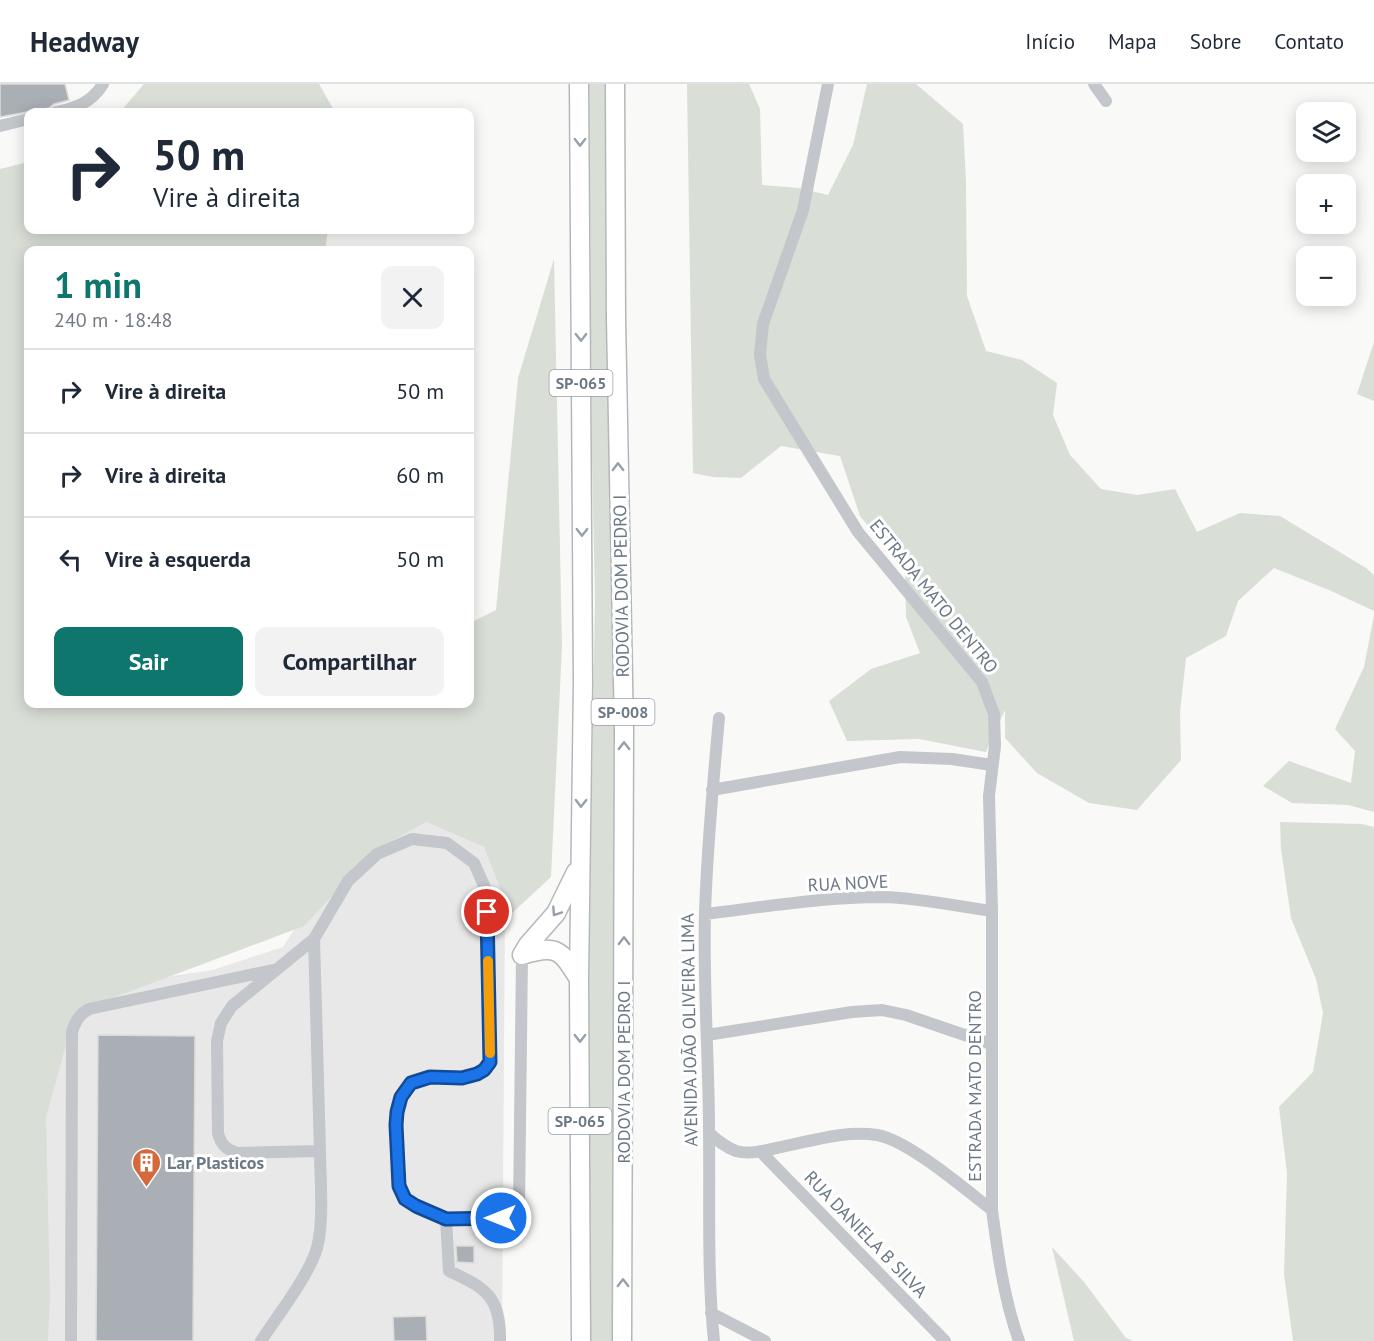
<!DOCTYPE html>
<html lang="pt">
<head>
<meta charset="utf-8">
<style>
  body { margin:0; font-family:"PT Sans",sans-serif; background:#f2f2f3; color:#1f2937; height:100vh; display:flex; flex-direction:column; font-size:22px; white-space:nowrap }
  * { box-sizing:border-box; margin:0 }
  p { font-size:20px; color:#747a83 }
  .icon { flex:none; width:33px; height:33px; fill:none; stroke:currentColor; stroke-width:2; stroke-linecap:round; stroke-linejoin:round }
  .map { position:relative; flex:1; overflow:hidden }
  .panel { position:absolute; left:24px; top:162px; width:450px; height:462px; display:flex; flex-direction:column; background:#fff; border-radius:12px; box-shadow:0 3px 15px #0003 }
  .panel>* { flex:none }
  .banner { position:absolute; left:24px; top:24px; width:450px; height:126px; border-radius:12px; box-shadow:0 3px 15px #0003; background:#fff; color:#1f2937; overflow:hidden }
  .fabs { position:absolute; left:1296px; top:18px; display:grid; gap:12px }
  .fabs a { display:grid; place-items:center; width:60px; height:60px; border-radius:12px; background:#fff; box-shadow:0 3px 15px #0003; font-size:30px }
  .pin { position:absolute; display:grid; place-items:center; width:51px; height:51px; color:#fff; margin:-26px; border:3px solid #fff; border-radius:50%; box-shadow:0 2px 6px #0007 }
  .me { position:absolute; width:66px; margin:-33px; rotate:270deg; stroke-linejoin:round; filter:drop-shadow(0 0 4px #0008) }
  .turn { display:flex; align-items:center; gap:21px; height:126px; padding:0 30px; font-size:27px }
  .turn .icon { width:78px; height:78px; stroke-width:2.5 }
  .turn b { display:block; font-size:42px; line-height:51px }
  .round { display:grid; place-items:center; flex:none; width:63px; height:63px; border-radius:12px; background:#f2f2f3 }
  .headline { display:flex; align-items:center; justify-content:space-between; height:102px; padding:0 30px }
  h1 { font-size:36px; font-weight:600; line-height:45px; color:#0f766e }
  .button { display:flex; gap:12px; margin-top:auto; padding:12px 30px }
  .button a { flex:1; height:69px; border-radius:12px; background:#0f766e; color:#fff; font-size:24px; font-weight:600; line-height:69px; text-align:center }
  .button a+a { background:#f2f2f3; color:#1f2937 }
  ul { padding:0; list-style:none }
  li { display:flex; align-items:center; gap:18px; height:84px; padding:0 30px; border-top:2px solid #e0e1e3 }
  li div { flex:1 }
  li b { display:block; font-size:22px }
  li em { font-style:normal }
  header { display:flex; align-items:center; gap:36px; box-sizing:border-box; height:84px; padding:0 30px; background:#fff; border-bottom:2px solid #e0e1e3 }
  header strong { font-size:28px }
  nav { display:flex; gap:33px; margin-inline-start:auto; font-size:21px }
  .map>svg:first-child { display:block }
</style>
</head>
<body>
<header>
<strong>Headway</strong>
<nav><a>Início</a><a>Mapa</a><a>Sobre</a><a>Contato</a></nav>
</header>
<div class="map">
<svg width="1374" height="1257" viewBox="0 0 1374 1257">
  <rect width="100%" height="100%" fill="#f9f9f7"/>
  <!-- built -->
  <path fill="#e7e8e7" d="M426,738L484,763L505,819L502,1257H32L38,1053L55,938L84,905L213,886L283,863L303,832L390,749Z"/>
  <!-- green -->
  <path fill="#d9ded7" d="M144,0H319L335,28H120Z
    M589,0H608L617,655L614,1257H589L587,1011L595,514L592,372Z
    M687,0H749L760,25L762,101L799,104L828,111L853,61L867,0H916L963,40L966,99L967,212L986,267L1022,276L1057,299L1053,331L1070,371L1101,405L1137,411L1175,405L1197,448L1240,429L1280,432L1366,484L1374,491V527L1329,506L1274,484L1238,517L1226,552L1186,574L1180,628L1181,676L1137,726L1089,719L1037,689L1005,654V626L986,668L919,655L847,657L829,617L871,585L920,569L906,533L905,487L860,432L840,372L781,362L741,394L713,393L693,389Z
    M28,78V146H328L325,166H28V620H470V539L496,526L518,294L554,175L562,562L551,793L510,831L484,763L426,738L375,766L304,842L75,928L46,1033L50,1213L48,1257H0V85Z
    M1374,258V317L1357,310Z
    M1374,531V728L1348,721L1292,719L1263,702L1289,677L1351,699L1355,667L1335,645L1364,583Z
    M1280,738L1362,740L1374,743V1257H1293L1284,1190L1287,1089L1279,1023L1313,988L1323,929L1316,895L1291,834L1281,765Z
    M1052,1163L1084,1198L1126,1254L1133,1257H1074Z"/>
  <!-- building -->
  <path fill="#a9afb5" stroke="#dbdbd9" stroke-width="1.5" d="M0,0H65L69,16L54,20L49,24L0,33Z
    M98,951L195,952L193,1257H96Z
    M456,1162H474V1179L457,1178Z
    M426,1232L427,1257H394L393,1233Z"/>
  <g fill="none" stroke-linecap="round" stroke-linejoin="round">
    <defs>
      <path id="highway" d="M579,0L583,598L579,895L581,1257
        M615,0L616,234L624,647L622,1257
        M522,871L528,861L556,829L576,788
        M522,871C557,860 561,866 579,895"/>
    </defs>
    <!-- highway casing -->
    <use href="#highway" stroke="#b4b8bb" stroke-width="21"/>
    <!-- minor -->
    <path stroke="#c3c6ca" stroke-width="12" d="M828,0L803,126L763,240L760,271L764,295L858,448L982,598L994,630L995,662L989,712L992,827V1126C998,1171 1004,1215 1019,1257
      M1094,0L1106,17
      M56,28C76,24 92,18 103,0
      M0,42L28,35
      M712,706L900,673L952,675L992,681
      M705,830C764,823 823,813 883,813C919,814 956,822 992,827
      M314,855L320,1067
      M707,951L852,928L882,926L906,931L991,960
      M709,1049C717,1056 725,1063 736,1067C749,1071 768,1066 781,1063C812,1057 845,1046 877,1051C908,1056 966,1106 992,1126
      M761,1068L945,1257
      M711,1229L765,1257
      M71,1257L72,948C76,936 79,931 89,925L273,886
      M261,1257C278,1231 304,1198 315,1170C325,1145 320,1095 320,1067L237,1069C226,1065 221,1061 218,1049L217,957L221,939L232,922L314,855L348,797L377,770L412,755L447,759L474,779L486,806L490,978C473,1002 446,989 421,996C417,997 412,998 409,1001C406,1004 402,1009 401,1013C394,1028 395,1100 405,1114C412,1125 434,1130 446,1135
      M500,1257C501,1213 486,1204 449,1187L446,1135L505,1134L519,1125L522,871
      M714,1257C707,1187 710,1118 709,1048C709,975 703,902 705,829C707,764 713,699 719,634"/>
    <!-- highway -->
    <use href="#highway" stroke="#fff" stroke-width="18"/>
  </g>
  <!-- one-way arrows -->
  <defs><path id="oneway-chevron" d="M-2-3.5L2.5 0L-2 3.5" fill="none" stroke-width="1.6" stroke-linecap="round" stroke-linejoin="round" transform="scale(1.5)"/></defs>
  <g stroke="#97a0aa">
    <use href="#oneway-chevron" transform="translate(580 58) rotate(90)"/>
    <use href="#oneway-chevron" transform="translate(581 253) rotate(90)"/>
    <use href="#oneway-chevron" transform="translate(618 383) rotate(-91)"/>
    <use href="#oneway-chevron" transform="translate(582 448) rotate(90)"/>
    <use href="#oneway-chevron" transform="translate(624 662) rotate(-90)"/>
    <use href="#oneway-chevron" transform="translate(581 719) rotate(91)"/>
    <use href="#oneway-chevron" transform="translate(556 828) rotate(124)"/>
    <use href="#oneway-chevron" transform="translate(624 857) rotate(-90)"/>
    <use href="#oneway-chevron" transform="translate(580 954) rotate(90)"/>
    <use href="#oneway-chevron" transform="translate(623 1199) rotate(-90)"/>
  </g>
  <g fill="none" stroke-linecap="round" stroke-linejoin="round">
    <defs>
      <path id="route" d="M487,828L490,978L484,986L477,990L462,994L430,993L411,999L401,1013L397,1028L396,1041L399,1102L405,1115L416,1122L446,1135L501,1134"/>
    </defs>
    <!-- route casing -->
    <use href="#route" stroke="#114b97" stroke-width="15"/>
    <!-- route -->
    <use href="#route" stroke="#1a73e8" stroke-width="10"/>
    <!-- slow -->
    <path stroke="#f59e0b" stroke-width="10" d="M488,877L490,969"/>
  </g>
  <!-- icons -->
  <defs>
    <symbol id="building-pin" viewBox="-11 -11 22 30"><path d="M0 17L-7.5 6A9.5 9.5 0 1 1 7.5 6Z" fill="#d3693d" stroke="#fff"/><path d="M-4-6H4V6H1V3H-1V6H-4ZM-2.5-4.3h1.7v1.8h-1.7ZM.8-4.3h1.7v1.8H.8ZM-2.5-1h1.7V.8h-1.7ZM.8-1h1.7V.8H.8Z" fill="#fff"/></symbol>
  </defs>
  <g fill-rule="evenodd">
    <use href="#building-pin" x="130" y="1062" width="33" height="45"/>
  </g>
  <g text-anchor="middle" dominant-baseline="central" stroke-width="6" stroke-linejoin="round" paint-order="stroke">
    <!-- shield labels -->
    <g fill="#fff" stroke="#97a0aa" stroke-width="1.5">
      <rect x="549.5" y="286" width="63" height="26" rx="4.5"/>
      <rect x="591.5" y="615" width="63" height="26" rx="4.5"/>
      <rect x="548.5" y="1024" width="63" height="26" rx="4.5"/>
    </g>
    <g font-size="16" font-weight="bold" fill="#6b7885">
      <text x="581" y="299">SP-065</text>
      <text x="623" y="628">SP-008</text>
      <text x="580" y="1037">SP-065</text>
    </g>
    <!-- street labels -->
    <g font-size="18" fill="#6b7885" stroke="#fff">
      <text transform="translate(621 502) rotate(-91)">RODOVIA DOM PEDRO I</text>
      <text transform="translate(934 512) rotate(51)">ESTRADA MATO DENTRO</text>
      <text transform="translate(848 799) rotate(-3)">RUA NOVE</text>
      <text transform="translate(689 946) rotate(-91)">AVENIDA JOÃO OLIVEIRA LIMA</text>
      <text transform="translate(623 988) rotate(-90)">RODOVIA DOM PEDRO I</text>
      <text transform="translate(974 1002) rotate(-90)">ESTRADA MATO DENTRO</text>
      <text transform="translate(866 1150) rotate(46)">RUA DANIELA B SILVA</text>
    </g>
    <!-- poi labels -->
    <g font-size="18" font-weight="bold" fill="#6b7885" stroke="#fff" text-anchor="start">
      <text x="167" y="1078">Lar Plasticos</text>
    </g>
  </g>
</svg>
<div class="fabs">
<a><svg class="icon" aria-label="layers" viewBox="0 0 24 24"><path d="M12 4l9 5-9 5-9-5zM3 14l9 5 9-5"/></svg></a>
<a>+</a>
<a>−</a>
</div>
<div class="pin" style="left:487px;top:828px;background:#d93025"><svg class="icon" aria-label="arrive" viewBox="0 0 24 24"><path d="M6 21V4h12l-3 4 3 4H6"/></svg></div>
<svg class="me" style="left:501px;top:1134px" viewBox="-20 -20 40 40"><circle r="17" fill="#1a73e8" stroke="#fff" stroke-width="3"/><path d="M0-11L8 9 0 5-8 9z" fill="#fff"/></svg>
<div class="banner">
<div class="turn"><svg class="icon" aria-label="right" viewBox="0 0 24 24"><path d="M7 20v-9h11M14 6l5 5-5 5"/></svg><div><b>50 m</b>Vire à direita</div></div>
</div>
<section class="panel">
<div class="headline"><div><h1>1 min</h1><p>240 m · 18:48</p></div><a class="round"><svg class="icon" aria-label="close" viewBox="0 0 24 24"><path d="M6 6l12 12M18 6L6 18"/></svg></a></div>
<ul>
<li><svg class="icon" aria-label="right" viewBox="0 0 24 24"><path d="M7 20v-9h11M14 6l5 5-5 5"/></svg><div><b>Vire à direita</b></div><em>50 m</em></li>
<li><svg class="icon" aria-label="right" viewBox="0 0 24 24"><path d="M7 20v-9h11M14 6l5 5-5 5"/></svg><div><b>Vire à direita</b></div><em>60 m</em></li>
<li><svg class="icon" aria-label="left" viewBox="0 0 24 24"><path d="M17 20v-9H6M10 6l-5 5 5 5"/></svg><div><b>Vire à esquerda</b></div><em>50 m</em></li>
</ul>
<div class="button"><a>Sair</a><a>Compartilhar</a></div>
</section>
</div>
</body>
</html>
